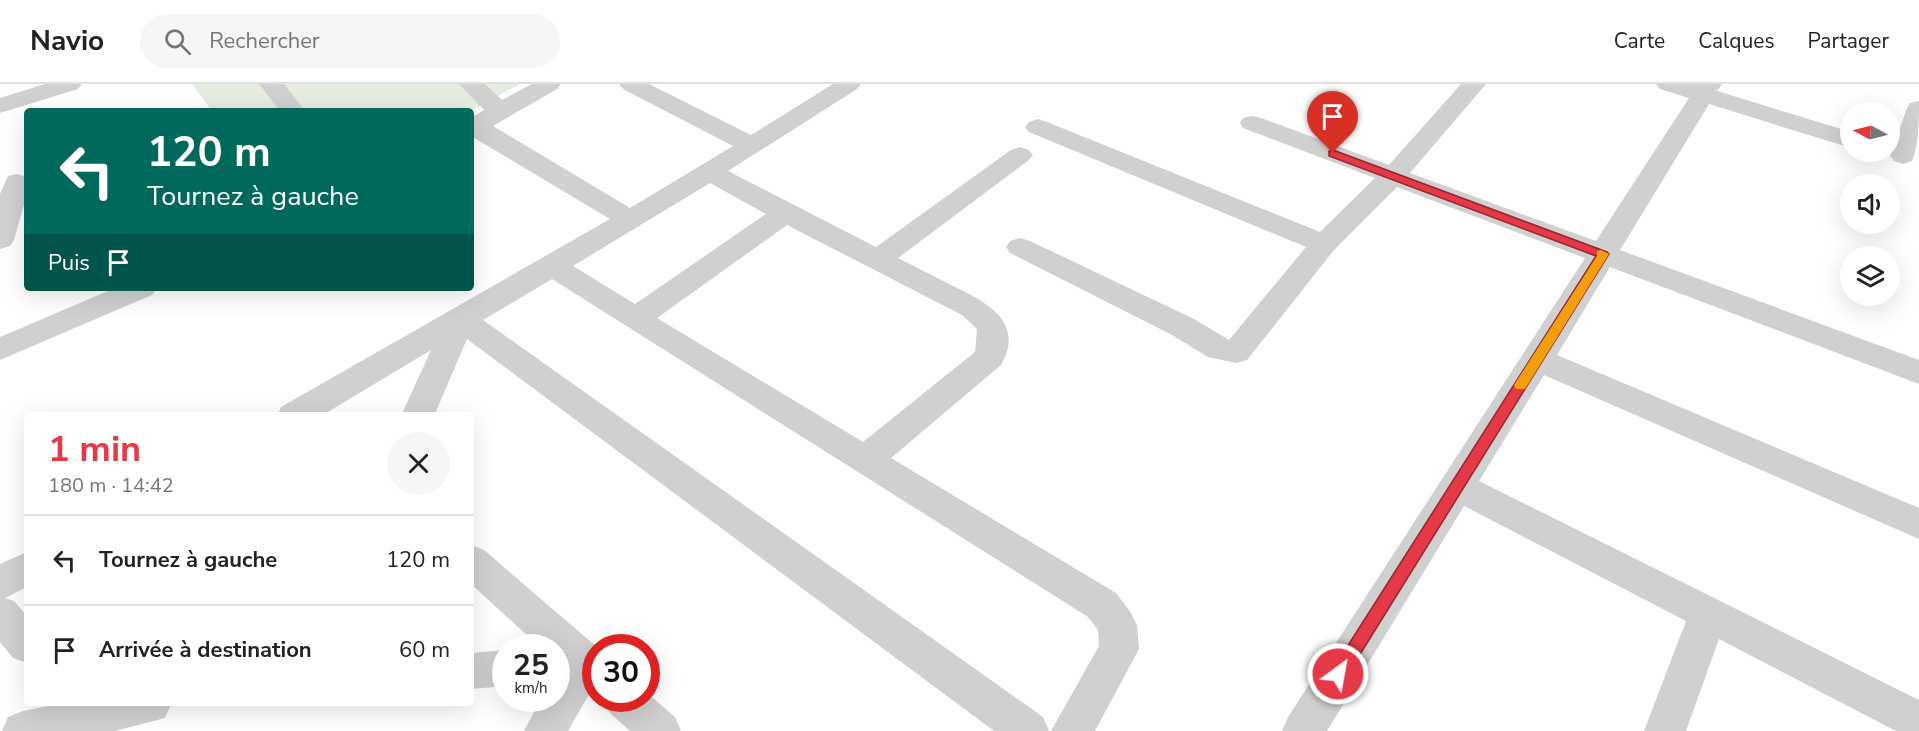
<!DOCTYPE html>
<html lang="fr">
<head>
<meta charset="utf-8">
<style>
  body { margin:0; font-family:"Nunito Sans",sans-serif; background:#f6f6f6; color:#222; height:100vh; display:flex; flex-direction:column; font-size:22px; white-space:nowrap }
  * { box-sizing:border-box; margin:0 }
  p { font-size:20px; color:#767676 }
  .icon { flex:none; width:33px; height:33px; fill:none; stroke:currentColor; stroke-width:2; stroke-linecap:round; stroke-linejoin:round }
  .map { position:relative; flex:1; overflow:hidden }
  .drawer { position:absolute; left:24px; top:328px; width:450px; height:294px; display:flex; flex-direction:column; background:#fff; border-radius:6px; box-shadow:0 6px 24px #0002 }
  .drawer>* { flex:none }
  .banner { position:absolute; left:24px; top:24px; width:450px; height:183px; border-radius:6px; box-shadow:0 6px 24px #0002; background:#00695c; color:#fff; overflow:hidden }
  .needle { width:39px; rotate:277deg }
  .fabs { position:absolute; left:1840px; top:18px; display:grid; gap:12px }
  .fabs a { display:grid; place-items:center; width:60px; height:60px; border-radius:50%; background:#fff; box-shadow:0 6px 24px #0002; font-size:30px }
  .speed { position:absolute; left:492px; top:550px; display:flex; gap:12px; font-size:30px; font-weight:700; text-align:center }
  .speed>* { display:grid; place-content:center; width:78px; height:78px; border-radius:50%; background:#fff; box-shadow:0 6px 24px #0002; line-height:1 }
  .speed small { font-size:15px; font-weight:400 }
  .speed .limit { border:9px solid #d22; background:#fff; color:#111 }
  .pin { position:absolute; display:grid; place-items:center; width:51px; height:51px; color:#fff; margin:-62px -26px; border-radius:50% 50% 50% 0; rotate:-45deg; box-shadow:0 0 6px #0007 }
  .pin .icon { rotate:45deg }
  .me { position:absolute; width:66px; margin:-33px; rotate:32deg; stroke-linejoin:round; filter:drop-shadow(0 0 4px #0008) }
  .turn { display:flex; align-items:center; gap:21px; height:126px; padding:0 24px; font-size:27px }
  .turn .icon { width:78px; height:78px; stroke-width:2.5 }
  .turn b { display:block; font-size:42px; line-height:51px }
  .then { display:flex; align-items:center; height:57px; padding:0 24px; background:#0003; gap:12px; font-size:22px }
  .round { display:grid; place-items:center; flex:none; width:63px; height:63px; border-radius:32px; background:#f6f6f6 }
  .summary { display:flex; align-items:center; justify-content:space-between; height:102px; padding:0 24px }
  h1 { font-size:36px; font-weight:700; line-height:45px; color:#e63946 }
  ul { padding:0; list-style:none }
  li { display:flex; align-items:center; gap:18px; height:90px; padding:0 24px; border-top:2px solid #e0e0e0 }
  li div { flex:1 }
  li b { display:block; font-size:22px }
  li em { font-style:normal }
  header { display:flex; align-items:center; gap:36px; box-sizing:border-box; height:84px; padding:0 30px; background:#fff; border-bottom:2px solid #e0e0e0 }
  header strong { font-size:28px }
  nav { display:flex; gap:33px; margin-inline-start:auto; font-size:21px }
  .search { width:420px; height:54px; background:#f6f6f6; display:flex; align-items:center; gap:15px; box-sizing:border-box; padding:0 21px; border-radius:33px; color:#767676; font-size:22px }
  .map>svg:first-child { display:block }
</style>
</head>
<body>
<header>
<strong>Navio</strong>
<div class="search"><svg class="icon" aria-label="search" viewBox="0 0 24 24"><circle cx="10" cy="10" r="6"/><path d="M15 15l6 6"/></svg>Rechercher</div>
<nav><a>Carte</a><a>Calques</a><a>Partager</a></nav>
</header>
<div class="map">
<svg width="1919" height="647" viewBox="0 0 1919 647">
  <rect width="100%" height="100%" fill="#fff"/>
  <!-- green -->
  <path fill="#e6ecdf" d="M192,0H520L470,27H212Z"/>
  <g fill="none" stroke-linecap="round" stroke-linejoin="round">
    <!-- minor -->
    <path fill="#d0d0d0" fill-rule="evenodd" d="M45,0H82L78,5L0,29V14Z
      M259,0H284L305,27H280Z
      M459,0H485L502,16L532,0H561L557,5L493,42L630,124L733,62L623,5L619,0H649L751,51L833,0H861L857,5L728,87L876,163L1011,66L1020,63L1029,66L1033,71L1029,76L898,174C915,183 932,191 949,200C982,216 1027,236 1001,281L891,374L1116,509L1131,529L1137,541L1139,565L1095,647H1051L1099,562L1098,546L1088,533L552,195L483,236L1043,633L1049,647H994L467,255L434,332H401L431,266L321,332H277L281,323L610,135L471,52V34L484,26ZM710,99L766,130L635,220L573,182ZM787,141L962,231L977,245L975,268L863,358L657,234Z
      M1461,0H1486L1410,89L1596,157L1689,14L1660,5L1656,0H1722L1717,7L1851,48V64L1709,20L1620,166L1919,276V300L1610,183L1557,271L1919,424V455L1544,291L1479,397L1919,616V647H1896L1719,555L1686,647H1644L1686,537L1464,422L1327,647H1282L1288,633L1585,174L1397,103L1334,166L1247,276L1236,279L1208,273L1172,251L1010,169L1006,163L1010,157L1020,154L1030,157L1194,235L1229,256L1306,163L1029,48L1025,43L1029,38L1038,35L1047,38L1320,148L1375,94L1243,44L1240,39L1243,34L1252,32L1261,34L1389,81Z
      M1919,17C1919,36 1919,61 1912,77L1903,80L1894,77L1890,72L1907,24L1910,19Z
      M17,90L27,93V110L14,156L10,162L0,165V110L8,92Z
      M115,204H157L152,211L0,276V253Z
      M471,461L484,466L598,564H596V606L592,605L568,647H524L541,615H556V564H541L471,500Z
      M27,468V503L5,514L14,517L27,532V579L13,574L0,558V480Z
      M506,566V602L471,605V569Z
      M646,608L675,633L681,647H630L610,629L604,615H646Z
      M59,620H171L165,634L115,647H2L8,633L23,627Z"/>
  </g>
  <!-- route -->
  <path fill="#e63946" stroke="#96252e" stroke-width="1.5" d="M1333,66L1607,168L1609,170L1344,596L1338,598L1333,596L1330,590L1333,585L1596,172L1329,72V67Z"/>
  <!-- slow -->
  <path fill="#f59e0b" d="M1601,166L1609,170L1525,305H1516L1514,301L1516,298L1597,172V167Z"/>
</svg>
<div class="fabs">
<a><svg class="needle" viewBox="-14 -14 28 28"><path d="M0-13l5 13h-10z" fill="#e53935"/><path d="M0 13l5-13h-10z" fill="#767676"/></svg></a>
<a><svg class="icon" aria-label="sound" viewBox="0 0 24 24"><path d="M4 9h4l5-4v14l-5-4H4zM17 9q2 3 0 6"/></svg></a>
<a><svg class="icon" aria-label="layers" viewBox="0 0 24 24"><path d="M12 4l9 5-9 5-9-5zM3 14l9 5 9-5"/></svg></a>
</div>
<div class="speed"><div>25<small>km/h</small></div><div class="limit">30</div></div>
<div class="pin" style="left:1333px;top:69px;background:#d93025"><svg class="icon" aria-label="arrive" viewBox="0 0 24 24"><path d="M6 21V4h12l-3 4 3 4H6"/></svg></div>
<svg class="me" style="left:1338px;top:590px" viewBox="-20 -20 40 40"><circle r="17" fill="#e63946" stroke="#fff" stroke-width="3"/><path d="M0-11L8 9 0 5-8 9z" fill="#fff"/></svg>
<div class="banner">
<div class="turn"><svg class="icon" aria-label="left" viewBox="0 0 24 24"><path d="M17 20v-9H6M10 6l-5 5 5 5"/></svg><div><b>120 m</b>Tournez à gauche</div></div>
<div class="then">Puis<svg class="icon" aria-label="arrive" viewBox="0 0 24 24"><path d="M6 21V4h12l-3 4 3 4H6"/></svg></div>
</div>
<section class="drawer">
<div class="summary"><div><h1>1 min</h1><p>180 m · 14:42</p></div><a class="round"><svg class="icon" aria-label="close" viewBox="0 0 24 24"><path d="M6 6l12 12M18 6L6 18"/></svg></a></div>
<ul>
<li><svg class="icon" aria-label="left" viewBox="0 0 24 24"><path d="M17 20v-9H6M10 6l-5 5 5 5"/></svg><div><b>Tournez à gauche</b></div><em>120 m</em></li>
<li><svg class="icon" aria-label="arrive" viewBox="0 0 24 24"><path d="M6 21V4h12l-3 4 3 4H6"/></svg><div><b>Arrivée à destination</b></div><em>60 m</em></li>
</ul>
</section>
</div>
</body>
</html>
